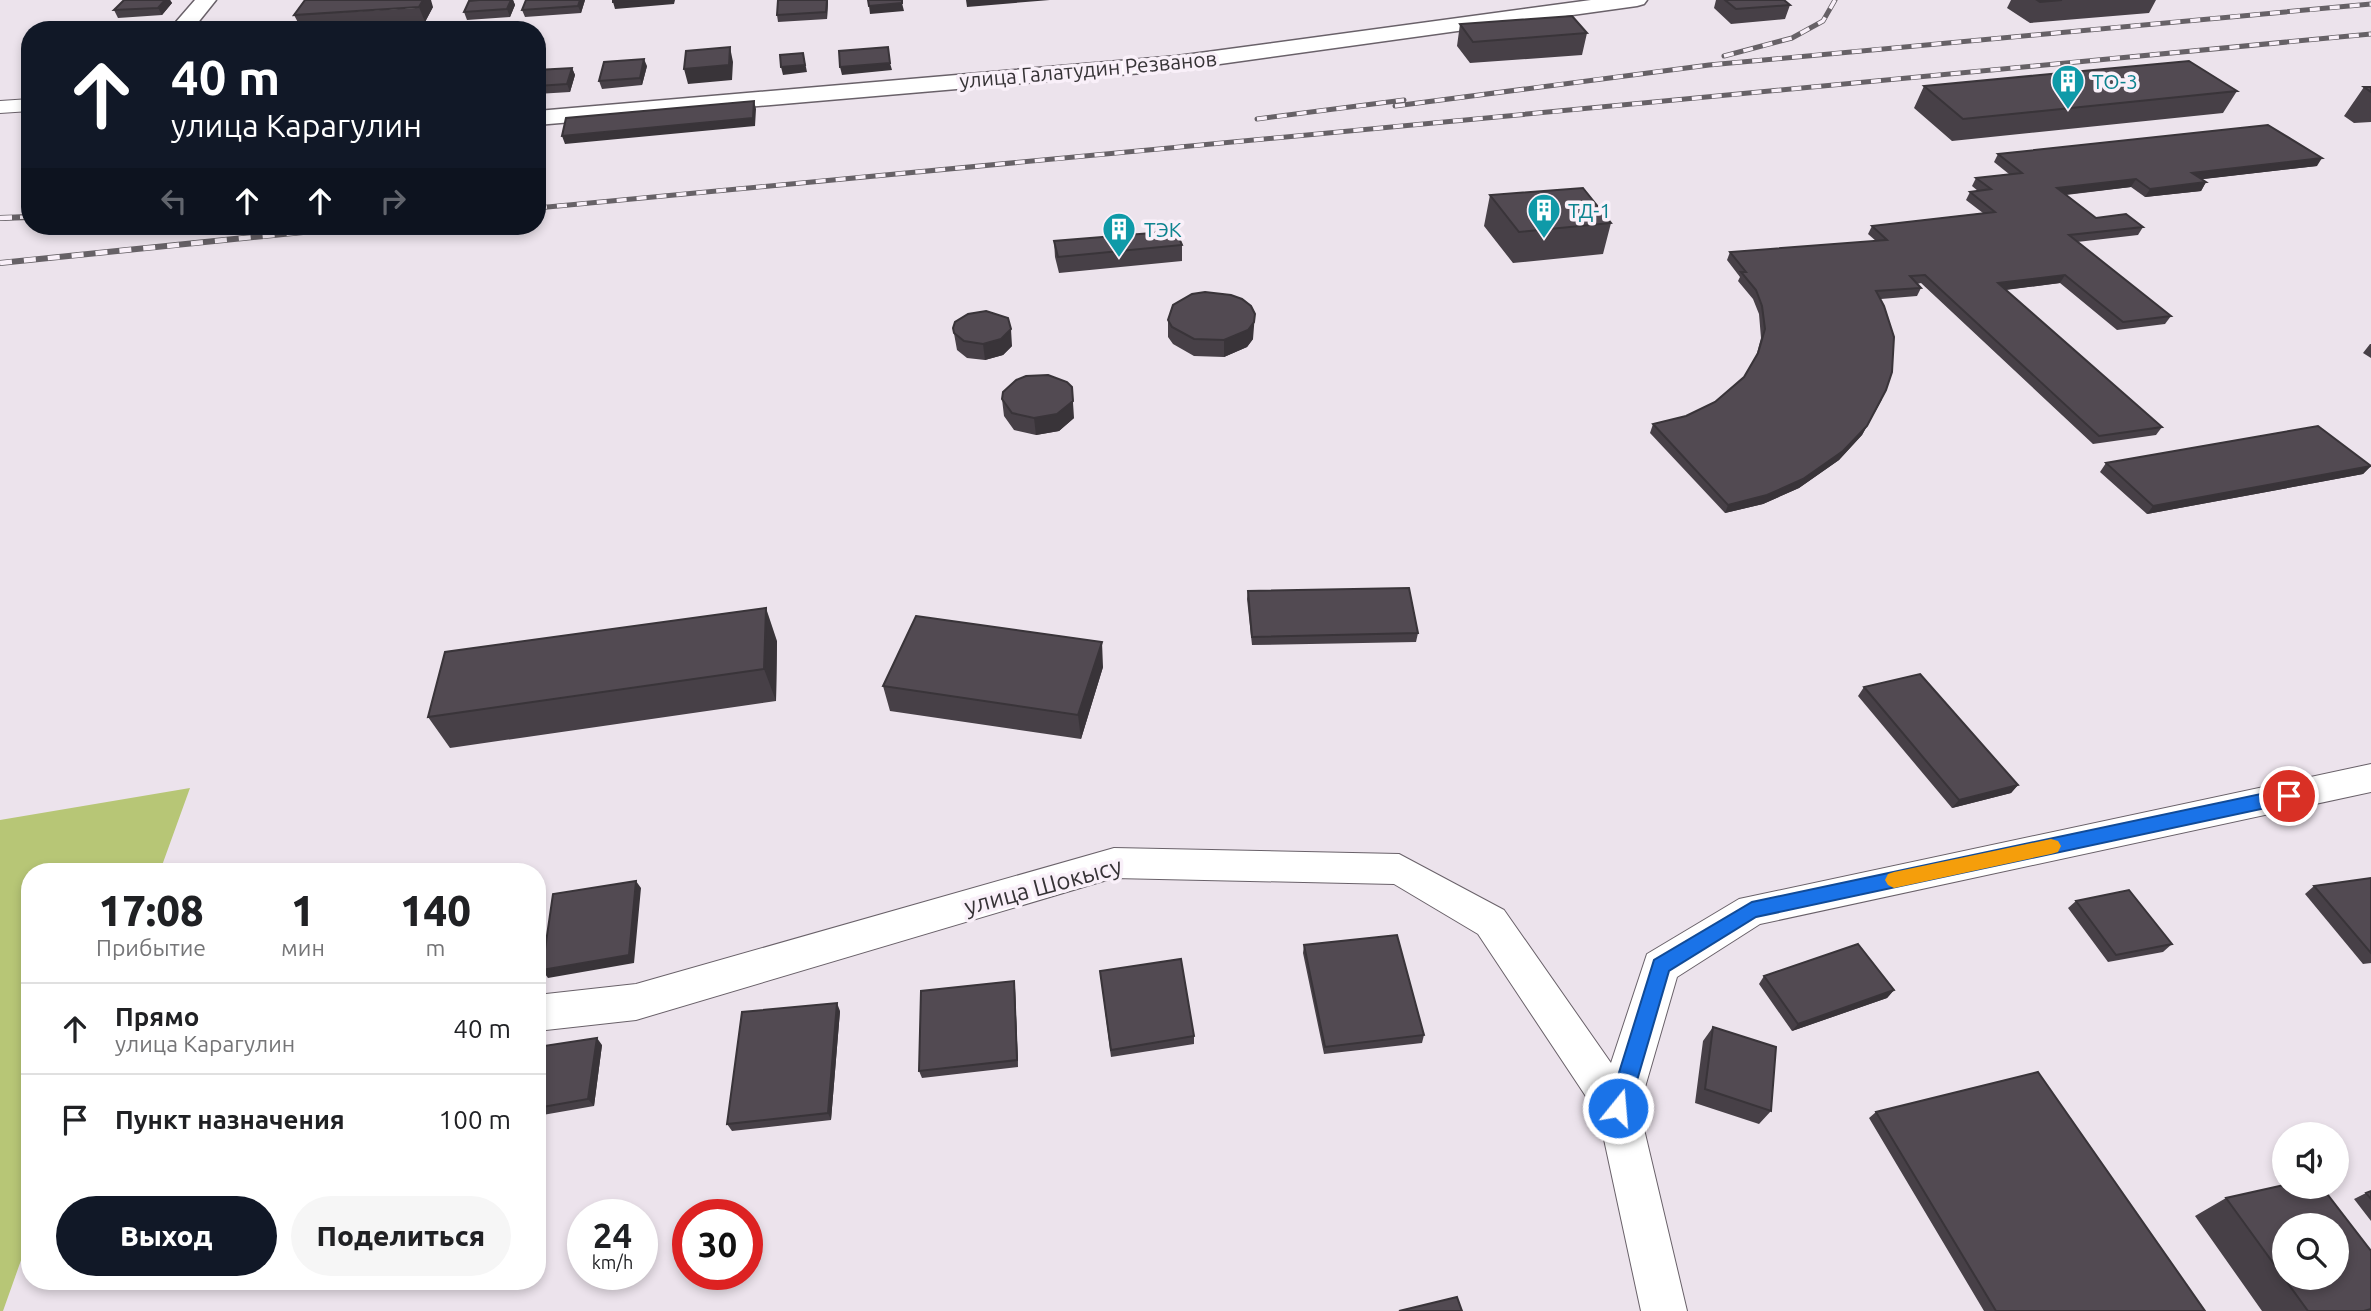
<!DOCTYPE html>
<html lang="ru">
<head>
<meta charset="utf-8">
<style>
  body { margin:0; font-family:Ubuntu,sans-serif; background:#f6f6f6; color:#202124; height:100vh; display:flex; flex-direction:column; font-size:26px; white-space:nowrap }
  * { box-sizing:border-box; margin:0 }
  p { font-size:23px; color:#757577 }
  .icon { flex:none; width:38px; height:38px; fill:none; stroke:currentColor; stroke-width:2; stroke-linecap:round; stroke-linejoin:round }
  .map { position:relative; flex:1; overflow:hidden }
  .sheet { position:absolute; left:21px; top:863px; width:525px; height:427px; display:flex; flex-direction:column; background:#fff; border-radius:28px; box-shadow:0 4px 10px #0003 }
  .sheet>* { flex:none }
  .banner { position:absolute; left:21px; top:21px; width:525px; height:214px; border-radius:28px; box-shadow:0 4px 10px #0003; background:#111827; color:#fff; overflow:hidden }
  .fabs { position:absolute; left:2272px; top:1122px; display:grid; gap:14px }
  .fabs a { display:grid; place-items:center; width:77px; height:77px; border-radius:50%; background:#fff; box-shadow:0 4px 10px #0003; font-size:35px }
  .speed { position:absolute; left:567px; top:1199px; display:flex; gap:14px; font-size:35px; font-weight:700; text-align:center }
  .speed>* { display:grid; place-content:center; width:91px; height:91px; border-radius:50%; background:#fff; box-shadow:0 4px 10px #0003; line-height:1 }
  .speed small { font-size:18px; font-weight:400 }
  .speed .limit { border:10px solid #d22; background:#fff; color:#111 }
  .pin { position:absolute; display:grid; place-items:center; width:60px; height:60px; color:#fff; margin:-30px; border:4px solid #fff; border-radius:50%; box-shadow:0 2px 7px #0007 }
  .me { position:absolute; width:77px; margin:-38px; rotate:17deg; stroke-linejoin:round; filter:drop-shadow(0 0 5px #0008) }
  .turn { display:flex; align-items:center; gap:24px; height:147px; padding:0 35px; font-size:32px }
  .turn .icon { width:91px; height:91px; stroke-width:2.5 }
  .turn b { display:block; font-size:49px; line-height:60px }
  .lanes { display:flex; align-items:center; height:66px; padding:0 35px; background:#0003; justify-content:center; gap:35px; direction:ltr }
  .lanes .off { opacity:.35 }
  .eta { display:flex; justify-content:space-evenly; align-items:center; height:119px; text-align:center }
  .eta b { font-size:42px; font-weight:800; line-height:49px }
  .primary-button { display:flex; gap:14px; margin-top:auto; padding:14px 35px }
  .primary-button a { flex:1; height:80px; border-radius:42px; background:#111827; color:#fff; font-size:28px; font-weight:800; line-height:80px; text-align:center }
  .primary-button a+a { background:#f6f6f6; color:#202124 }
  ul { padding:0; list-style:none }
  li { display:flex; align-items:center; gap:21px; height:91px; padding:0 35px; border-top:2px solid #e0e0e0 }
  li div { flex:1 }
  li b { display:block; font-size:26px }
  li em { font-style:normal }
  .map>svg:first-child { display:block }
</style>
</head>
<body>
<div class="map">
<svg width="2371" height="1311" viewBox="0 0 2371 1311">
  <rect width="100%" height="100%" fill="#ece3ec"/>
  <!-- green -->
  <path fill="#b7c676" d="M190,788L160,871L30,872V1235L3,1311H0V820Z"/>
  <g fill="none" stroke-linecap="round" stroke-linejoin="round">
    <defs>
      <path id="street" d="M30,99V111L0,113V101Z
        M2371,764V792L1760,924L1677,977L1639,1108L1687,1311H1641L1599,1116L1478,934L1394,884L1114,878L636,1020L537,1031V995L636,984L1114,848L1399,854L1504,910L1611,1063L1647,954L1739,899Z"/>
      <path id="secondary" d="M195,0H216L192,30H169Z
        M1591,0H1647L1644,4L1637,6L1177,70L537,125V111L1177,56Z"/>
    </defs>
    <!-- street casing -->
    <use href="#street" stroke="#696169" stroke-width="2"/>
    <!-- secondary casing -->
    <use href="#secondary" stroke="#696169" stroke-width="3"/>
    <!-- street -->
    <use href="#street" fill="#fff" fill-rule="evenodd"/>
    <!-- secondary -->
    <use href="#secondary" fill="#fff" fill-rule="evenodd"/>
    <defs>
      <path id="rail-far1" d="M1724,56L1792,38L1823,21L1835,0
        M1395,106L1709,65L2371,4
        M1257,119L1404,100
        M537,208L2371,34
        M0,218L30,217"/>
      <path id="rail" d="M0,218L30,217
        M0,263L362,226"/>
    </defs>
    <!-- rail-far1 casing -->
    <use href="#rail-far1" stroke="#666166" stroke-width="5"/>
    <!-- rail casing -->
    <use href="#rail" stroke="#666166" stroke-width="6"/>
    <!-- rail-far1 -->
    <use href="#rail-far1" stroke="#f9f0f9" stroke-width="3.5" stroke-dasharray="10" stroke-linecap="butt"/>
    <!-- rail -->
    <use href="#rail" stroke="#f9f0f9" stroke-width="4.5" stroke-dasharray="12" stroke-linecap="butt"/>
  </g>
  <!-- wall -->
  <path fill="#474047" d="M124,0H170L172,3L162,15L118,18L114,10Z
    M479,0H513L515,5L510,17L467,20L464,12Z
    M585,0L581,13L525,17L522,10Z
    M828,0L827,19L778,22L777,15Z
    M1716,0H1784L1790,5L1785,19L1731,24L1714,8Z
    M2011,0H2156L2149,13L2030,23L2007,8Z
    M433,7L425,22L302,30L294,15Z
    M1460,24L1587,33L1582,55L1470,63L1457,46Z
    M647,66L642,85L602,89L599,81Z
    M572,68L575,75L570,92L537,94V70Z
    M1924,86L2237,91L2223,113L1952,141L1914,108Z
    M2364,87H2371V122L2354,123L2344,116Z
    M1998,154L2317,166L2202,179L2206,182L2201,191L2145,197L2131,187L2066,195L2096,218L2143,227L2138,235L2077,242L2171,316L2165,324L2117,330L2060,283L2006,290L2162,427L2156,435L2093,444L1921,283L1917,284L1921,288L1917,296L1881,299L1882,399L1862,435L1839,460L1799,488L1763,504L1725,513L1650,433L1653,424L1686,416L1715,402L1744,377L1756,357L1761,338L1759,314L1753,299L1738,281L1740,277L1727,260L1730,252L1876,241L1868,234L1872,226L1983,213L1966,200L1970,192L1978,191L1972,186L1976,178L2009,174L1994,162Z
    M1490,195L1611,223L1603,254L1513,263L1484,226Z
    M1054,241L1182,245V261L1059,273L1055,257Z
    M1168,320L1253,339L1247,347L1224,357L1194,356L1173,344L1168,337Z
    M953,328L1012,346L1003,355L985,360L967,358L957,350Z
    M2370,344H2371V358L2363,353Z
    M1002,399L1074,418L1059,431L1036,435L1014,430L1004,416Z
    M2106,463L2371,466L2363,474L2147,514L2100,472Z
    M1248,591L1418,633L1416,642L1252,645L1247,599Z
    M777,641L776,701L450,748L428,717Z
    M1103,667L1081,739L890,711L883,686Z
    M1864,687L2018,785L2011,793L1952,808L1858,696Z
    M2371,878V963L2363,964L2305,894L2314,886Z
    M2076,901L2172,944L2163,952L2108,962L2068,908Z
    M1304,945L1424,1035L1422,1043L1324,1054L1303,953Z
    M1100,971L1194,1036V1044L1111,1057Z
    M1764,976L1894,990L1887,998L1792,1031L1759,984Z
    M1014,981L1015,988L1018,1067L922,1078L919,1071Z
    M840,1011L831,1120L732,1131L727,1124Z
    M1713,1027L1771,1111L1759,1124L1695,1103L1703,1041Z
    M602,1045L594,1106L537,1116V1047Z
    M1876,1112L2205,1311H1984L1869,1118Z
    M2371,1191V1221L2354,1199L2366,1193Z
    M2226,1198L2371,1251V1311H2262L2195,1216Z"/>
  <!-- shaded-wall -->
  <path fill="#393439" d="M165,0H170L172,3L162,15L158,8Z
    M423,0H431L433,7L425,22L419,7Z
    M511,0H513L515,5L510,17L507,9Z
    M580,0H585L581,13L578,6Z
    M638,0H675L674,4L615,9L613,2Z
    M827,0H828L827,19L826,12Z
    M966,0H1050L967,7Z
    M902,3L904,11L870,14L869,6Z
    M147,23L151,30H141Z
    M730,47L733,62L732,80L688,84L684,69Z
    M803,53L807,72L783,75L781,67Z
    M644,59L647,66L642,85L640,78Z
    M890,63L892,70L842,75L840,67Z
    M572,68L575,75L570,92L567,84Z
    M754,101L756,109L755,126L565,144L562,136Z
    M2322,158L2317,166L2187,181L2192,173Z
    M2136,179L2131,187L2053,196L2057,188Z
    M2206,182L2201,191L2145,197L2150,189Z
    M2065,275L2060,283L1994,291L1998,283Z
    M1255,314L1253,339L1247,347L1224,357V340Z
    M1011,329L1012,346L1003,355L985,360L983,344Z
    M1072,387L1074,418L1059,431L1036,435L1034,418Z
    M1882,399L1862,435L1839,460L1799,488L1763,504L1725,513L1728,505Z
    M2371,466L2363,474L2147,514L2153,506Z
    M766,608L777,641L776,701L764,669Z
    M1102,642L1103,667L1081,739L1078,715Z
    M2018,785L2011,793L1952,808L1959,800Z
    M636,881L641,888L634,963L548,978L542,970Z
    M1014,981L1015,988L1018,1067L1017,1060Z
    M1894,990L1887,998L1792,1031L1798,1024Z
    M837,1003L840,1011L831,1120L828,1113Z
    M597,1038L602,1045L594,1106L588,1099Z"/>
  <!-- building -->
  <path fill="#524a52" stroke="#393439" stroke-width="2" fill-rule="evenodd" d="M124,0H165L158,8L114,10Z
    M305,0H423L419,7L294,15Z
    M479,0H511L507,9L464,12L469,1Z
    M526,0H580L578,6L522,10Z
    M613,0H638L613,2Z
    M778,0H827L826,12L777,15Z
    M868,0H902V3L869,6Z
    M1725,0H1784L1790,5L1736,9Z
    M2037,0H2062L2040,2Z
    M1572,16L1587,33L1473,42L1460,24Z
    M147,23L141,30H101L105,25Z
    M730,47L729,65L684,69L686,51Z
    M888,47L890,63L840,67L839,51Z
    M803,53L805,65L781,67L780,55Z
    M644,59L640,78L599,81L604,62Z
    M2189,61L2237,91L1963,119L1924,86Z
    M572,68L567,84L537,86V70Z
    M2364,87H2371V92Z
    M754,101L753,118L562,136L566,118Z
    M2268,125L2322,158L2192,173L2206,182L2150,189L2136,179L2057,188L2096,218L2126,214L2143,227L2069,235L2171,316L2123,322L2065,275L1998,283L2162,427L2099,436L1925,275L1910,276L1921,288L1876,291L1884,306L1894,337L1892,372L1886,390L1867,426L1843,451L1803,479L1767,495L1728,505L1653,424L1686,416L1715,402L1744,377L1758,353L1765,329L1762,306L1756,290L1741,272H1746L1730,252L1887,240L1872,226L1995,212L1970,192L1991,189L1976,178L2022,173L1998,154Z
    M1583,188L1611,223L1519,232L1490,195Z
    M1176,231L1182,245L1058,257L1054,241Z
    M1205,292L1231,295L1242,299L1251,306L1255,314L1254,322L1248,330L1224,340L1194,339L1172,327L1168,320L1173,305L1192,294Z
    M986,311L1008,318L1011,329L1001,339L983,344L964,341L954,333L953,328L955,322L968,314Z
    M1048,375L1067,382L1072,387L1073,401L1057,414L1034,418L1012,413L1002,399L1003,392L1016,380L1026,376Z
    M2318,426L2371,466L2153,506L2106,463Z
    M1409,588L1418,633L1252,637L1248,591Z
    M766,608L764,669L428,717L445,652Z
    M916,616L1102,642L1078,715L883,686Z
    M1920,674L2018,785L1959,800L1864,687Z
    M2371,878V953L2314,886Z
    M636,881L629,955L542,970L553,894Z
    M2129,890L2172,944L2116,955L2076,901Z
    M1397,935L1424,1035L1325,1047L1304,945Z
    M1858,944L1894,990L1798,1024L1764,976Z
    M1181,959L1194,1036L1111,1050L1100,971Z
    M1014,981L1017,1060L919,1071L921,991Z
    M837,1003L828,1113L727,1124L742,1012Z
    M1713,1027L1776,1047L1771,1111L1705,1089Z
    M597,1038L588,1099L537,1108V1047Z
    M2038,1072L2205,1311H1996L1876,1112Z
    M2284,1185V1186H2321L2371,1251V1309L2364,1311H2308L2226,1198ZM2284,1225H2336V1278H2284Z
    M2371,1191V1199L2366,1193Z
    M1457,1297L1462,1311H1399Z"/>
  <!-- route -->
  <path fill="#1a73e8" stroke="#114b97" stroke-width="2" d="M2289,788L2295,791L2298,796L2295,801L2289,803L1756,917L1669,971L1629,1108L1625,1116L1618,1119L1611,1116L1608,1108L1654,960L1752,902Z"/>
  <!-- slow -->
  <path fill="#f59e0b" d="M2051,839L2058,841L2061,846L2058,852L2051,854L1894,888L1888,885L1885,880L1888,874L1894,872Z"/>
  <!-- icons -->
  <defs>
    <symbol id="building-pin" viewBox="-11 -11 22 30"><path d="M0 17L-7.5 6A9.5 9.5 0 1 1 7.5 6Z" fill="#0f9aa8" stroke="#f9f0f9"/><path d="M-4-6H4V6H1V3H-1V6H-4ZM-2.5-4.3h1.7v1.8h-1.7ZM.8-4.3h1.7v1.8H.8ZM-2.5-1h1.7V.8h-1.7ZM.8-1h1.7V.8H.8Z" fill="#fff"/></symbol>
  </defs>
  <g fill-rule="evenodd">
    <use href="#building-pin" x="2049" y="62" width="38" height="52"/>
    <use href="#building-pin" x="1525" y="191" width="38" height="52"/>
    <use href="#building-pin" x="1100" y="210" width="38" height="52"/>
  </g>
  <g text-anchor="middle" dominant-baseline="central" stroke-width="7" stroke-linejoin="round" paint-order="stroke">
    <!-- far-street labels -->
    <g font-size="21" fill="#363336" stroke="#f9f0f9">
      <text transform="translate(1088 69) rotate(-5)">улица Галатудин Резванов</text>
    </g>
    <!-- far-culture labels -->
    <g font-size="21" fill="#0d838f" stroke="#f9f0f9" text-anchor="start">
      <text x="2092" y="81">ТО-3</text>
      <text x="1568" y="210">ТД-1</text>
      <text x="1144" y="229">ТЭК</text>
    </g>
    <!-- street labels -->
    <g font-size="24" fill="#363336" stroke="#f9f0f9">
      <text transform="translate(1043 886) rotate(-15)">улица Шокысу</text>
    </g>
  </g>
</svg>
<div class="fabs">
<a><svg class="icon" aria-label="sound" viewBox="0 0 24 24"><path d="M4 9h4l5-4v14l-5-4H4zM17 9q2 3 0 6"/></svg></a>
<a><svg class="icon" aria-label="search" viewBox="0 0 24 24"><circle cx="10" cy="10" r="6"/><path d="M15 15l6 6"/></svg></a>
</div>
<div class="speed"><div>24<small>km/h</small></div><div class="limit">30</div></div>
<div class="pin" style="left:2289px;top:796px;background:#d93025"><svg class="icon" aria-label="arrive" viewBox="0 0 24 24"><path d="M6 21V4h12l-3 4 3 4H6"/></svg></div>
<svg class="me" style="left:1618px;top:1108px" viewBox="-20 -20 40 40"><circle r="17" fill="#1a73e8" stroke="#fff" stroke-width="3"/><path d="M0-11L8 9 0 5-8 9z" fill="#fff"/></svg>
<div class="banner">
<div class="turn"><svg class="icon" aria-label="ahead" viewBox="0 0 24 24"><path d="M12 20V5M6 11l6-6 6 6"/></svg><div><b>40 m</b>улица Карагулин</div></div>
<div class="lanes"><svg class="icon off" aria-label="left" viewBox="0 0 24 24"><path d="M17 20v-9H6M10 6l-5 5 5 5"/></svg><svg class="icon" aria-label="ahead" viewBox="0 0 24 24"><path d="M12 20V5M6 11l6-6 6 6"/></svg><svg class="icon" aria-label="ahead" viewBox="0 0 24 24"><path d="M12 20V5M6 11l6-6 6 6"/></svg><svg class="icon off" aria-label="right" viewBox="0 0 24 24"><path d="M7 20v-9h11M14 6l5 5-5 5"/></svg></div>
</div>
<section class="sheet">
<div class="eta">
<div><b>17:08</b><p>Прибытие</p></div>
<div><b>1</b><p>мин</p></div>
<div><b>140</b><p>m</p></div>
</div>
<ul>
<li><svg class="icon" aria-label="ahead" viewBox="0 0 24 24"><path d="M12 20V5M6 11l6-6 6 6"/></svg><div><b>Прямо</b><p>улица Карагулин</p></div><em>40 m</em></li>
<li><svg class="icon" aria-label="arrive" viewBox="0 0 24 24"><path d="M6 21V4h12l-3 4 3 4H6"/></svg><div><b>Пункт назначения</b></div><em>100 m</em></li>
</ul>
<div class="primary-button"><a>Выход</a><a>Поделиться</a></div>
</section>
</div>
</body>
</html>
